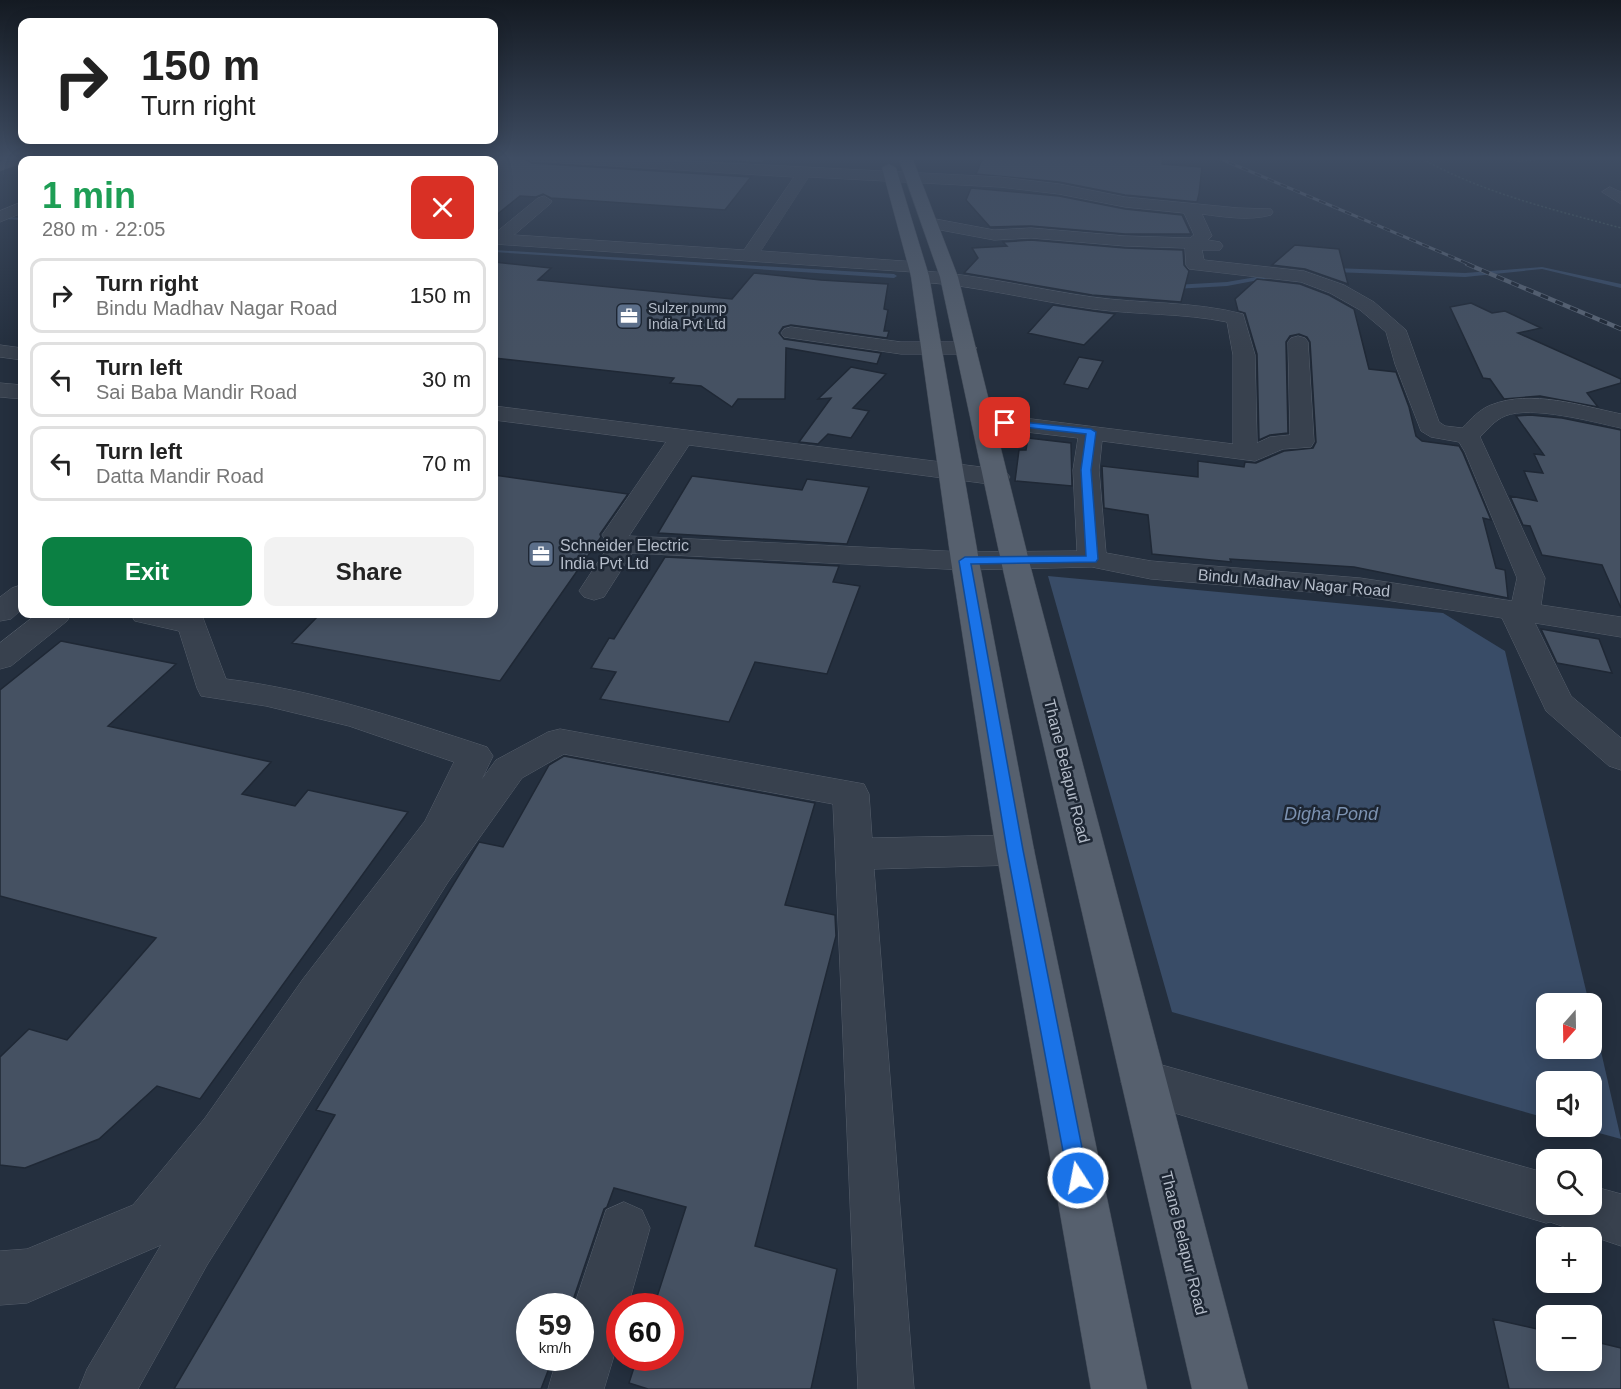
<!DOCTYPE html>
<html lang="en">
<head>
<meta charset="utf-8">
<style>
  body { margin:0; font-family:Arial,sans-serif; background:#f2f2f2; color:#222; height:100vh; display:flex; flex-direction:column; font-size:22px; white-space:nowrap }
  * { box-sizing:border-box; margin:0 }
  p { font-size:20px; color:#767676 }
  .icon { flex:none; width:33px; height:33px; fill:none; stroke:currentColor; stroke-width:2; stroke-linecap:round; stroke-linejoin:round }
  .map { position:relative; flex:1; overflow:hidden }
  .details { position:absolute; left:18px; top:156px; width:480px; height:462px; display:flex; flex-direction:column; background:#fff; border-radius:12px; box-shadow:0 3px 15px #0003 }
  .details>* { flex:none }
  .hud { position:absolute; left:18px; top:18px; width:480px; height:126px; border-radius:12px; box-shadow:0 3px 15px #0003; background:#fff; color:#222; overflow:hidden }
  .needle { width:39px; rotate:200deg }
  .buttons { position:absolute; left:1536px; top:993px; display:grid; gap:12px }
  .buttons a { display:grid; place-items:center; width:66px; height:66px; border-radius:12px; background:#fff; box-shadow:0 3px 15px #0003; font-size:30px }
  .speed { position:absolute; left:516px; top:1293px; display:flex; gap:12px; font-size:30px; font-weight:700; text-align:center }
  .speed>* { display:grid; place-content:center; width:78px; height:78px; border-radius:50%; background:#fff; box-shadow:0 3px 15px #0003; line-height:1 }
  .speed small { font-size:15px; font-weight:400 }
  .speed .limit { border:9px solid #d22; background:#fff; color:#111 }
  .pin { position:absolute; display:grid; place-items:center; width:51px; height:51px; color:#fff; margin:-26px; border-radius:12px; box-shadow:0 3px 9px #0006 }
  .me { position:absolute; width:66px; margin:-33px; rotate:349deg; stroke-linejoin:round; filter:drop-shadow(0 0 4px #0008) }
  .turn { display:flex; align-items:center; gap:21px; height:126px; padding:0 24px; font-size:27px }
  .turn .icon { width:78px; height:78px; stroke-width:2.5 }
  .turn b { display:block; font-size:42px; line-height:51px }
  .round { display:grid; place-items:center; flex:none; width:63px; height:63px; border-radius:12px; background:#f2f2f2 }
  .headline { display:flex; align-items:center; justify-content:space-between; height:102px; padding:0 24px }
  h1 { font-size:36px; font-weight:700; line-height:45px; color:#1e9e55 }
  .primary-button { display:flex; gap:12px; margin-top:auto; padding:12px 24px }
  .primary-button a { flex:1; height:69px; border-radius:12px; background:#0b8043; color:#fff; font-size:24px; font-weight:700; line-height:69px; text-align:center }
  .primary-button a+a { background:#f2f2f2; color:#222 }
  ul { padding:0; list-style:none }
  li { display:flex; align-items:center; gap:18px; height:75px; margin:0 12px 9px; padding:0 12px; border:3px solid #e0e0e0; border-radius:12px }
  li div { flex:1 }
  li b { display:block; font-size:22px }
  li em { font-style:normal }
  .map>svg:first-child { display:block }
</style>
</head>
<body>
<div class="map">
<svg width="1621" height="1389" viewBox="0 0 1621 1389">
  <rect width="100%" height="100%" fill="#242f3e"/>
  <!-- water -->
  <path fill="#394c67" d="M1048,576L1443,613L1505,651L1589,1003L1546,1004V1048H1592V1012L1621,1139L1577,1127L1592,1126V1082H1546V1118L1172,1012Z"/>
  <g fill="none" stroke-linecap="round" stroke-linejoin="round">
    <!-- stream -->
    <path fill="#394c67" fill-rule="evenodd" d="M6,217L22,218V220L4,219Z
      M494,250L894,274L897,276L894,278L494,252Z
      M1542,267L1621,284V288L1542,269L1465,277L1334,272L1331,270L1334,268L1465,273Z
      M1273,274L1275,275V277L1227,286L1174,289L1171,287L1174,285L1227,282Z"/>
  </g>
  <!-- building -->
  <path fill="#455162" stroke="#1f2835" stroke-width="1.5" d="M494,157L523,158L532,163L751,177L725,210L551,198L543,194L536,197L520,196L494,217Z
    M700,157H766L762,163L700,159Z
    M983,157H1163L1162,164L1202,167L1199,194L1197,202L1125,195L1059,182L976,174Z
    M971,188L1059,196L1125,209L1182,215L1191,234H1125L1031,226L990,227L966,200Z
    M1031,240L1125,248L1183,250L1184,265L1189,271L1181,302L1092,295L964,273L978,258L972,248L1007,246L1003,242Z
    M1295,245L1339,249L1348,284L1305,269L1272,265Z
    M494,262L551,268L538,280L732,299L754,273L821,280L888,284L884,309L888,310L884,331H889L887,338L791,325L783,327L779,333L784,339L881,353L877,364L786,348L785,399H738L732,407L701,386L670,383L674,378L494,358Z
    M1257,279L1300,284L1329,295L1354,309L1369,369L1396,372L1409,407L1416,436L1422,441L1459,446L1463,453L1491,520L1483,518L1496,568L1505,570L1508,598L1354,567L1230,559L1231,562L1152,554L1148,515L1104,508L1102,466L1198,477V461L1244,467L1245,462L1256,463L1284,451L1313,448L1316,442L1310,342L1307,337L1299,334L1290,336L1286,342L1288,433L1270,435L1259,440L1257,354L1245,313L1238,311L1235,299Z
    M1471,303L1492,313L1505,311L1541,328L1518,333L1621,379V383L1587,393L1598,407L1540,396L1504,399L1490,379L1483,378L1450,307Z
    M1053,305L1093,311L1115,314L1084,345L1028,333Z
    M1079,357L1103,361L1088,389L1064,384Z
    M851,367L886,374L853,408L869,411L851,438L828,434L818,444L799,442L831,398L818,399Z
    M1530,415L1562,418L1621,430V608L1602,565L1542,555L1530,526L1523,525L1510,496L1537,501L1524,471L1543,473L1534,454L1544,455L1516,416Z
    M1028,438L1071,443L1072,486L1015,481L1019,450H1026Z
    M494,475L628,494L600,534L601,537L500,681L292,643L320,614H494Z
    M692,476L802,490L807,479L869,487L847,544L658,533Z
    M665,557L839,566L833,582L860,586L827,674L755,662L729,722L600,699L616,672L591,668L609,638L614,639Z
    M1541,629L1599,639L1612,673L1557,663Z
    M61,641L176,664L108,726L271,762L242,794L295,806L308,790L408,812L200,1099L157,1086L99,1139L25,1168L0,1165V1057L29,1029L67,1040L156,938L0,896V690Z
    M564,756L815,803L785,905L835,915L836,936L755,1246L837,1269L811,1389H648L629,1383L637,1358H670V1306H654L686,1207L614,1188L607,1207L604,1209L571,1306H530V1358H553L541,1389H174L335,1115L316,1110L479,842L503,847L549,765Z
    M1493,1319L1546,1331V1360H1592V1341L1621,1348V1389H1509Z"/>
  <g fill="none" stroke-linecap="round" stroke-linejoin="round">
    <defs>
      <path id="minor" d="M408,157H428L425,160H406Z
        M525,157H607L1000,177L1059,184L1125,197L1238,208L1271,209L1273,212L1271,215C1249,221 1224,217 1202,214L1212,236L1208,240L1220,242L1223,246L1220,250H1202L1204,260L1304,271L1344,285L1374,302L1406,330L1439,422L1445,426L1462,428C1471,419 1480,409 1491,405C1531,389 1582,406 1621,414V428C1594,422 1531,405 1505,416C1495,420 1488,429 1480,437L1545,578L1541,605L1621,617V637L1535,623L1571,696L1621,738V770L1609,766L1546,711L1502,618L1360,596L1151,579L1092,567L965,570L632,553L604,597L594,600L584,597L579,591L611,542L606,541L602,535L666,442L494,420V406L997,469L1006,472L1010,477L1006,482L997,485L689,445L629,536L965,552L1077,551L1073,470L1078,438L983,427L975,425L971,420L975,415L983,413L1233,444V355L1227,322C1183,313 1138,315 1093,309C1035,301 979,286 920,282L913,280L911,276L913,272L494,244V234L538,198L544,196L552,201L550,204L514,235L744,250L794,177L532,161ZM809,177L1000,187L1059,194L1125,207L1184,213L1194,235L1190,238L1125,236L1031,228L994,230L930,218L922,223L930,228L994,240L1031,238L1125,246L1185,248L1186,265L1189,269L1301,282L1330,293L1360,310L1386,332L1395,364L1421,431L1431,437L1459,442L1465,452L1517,578L1512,601L1360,578L1151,561L1106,553L1099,470L1102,441L1255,461L1283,449L1311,447L1314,442L1308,342L1305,338L1298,336L1291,338L1288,342L1290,435L1270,437L1257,443L1255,355L1243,314C1193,301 1142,304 1092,297C1036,289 980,275 924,271L926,267L923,263L917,262L761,251Z
        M1610,187L1621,192V204L1602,192Z
        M22,202V213L0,222V211Z
        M791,327L901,342H966L973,344L977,348L973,352L966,354H901L784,337L781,333L784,329Z
        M0,345L22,348V360L0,357Z
        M0,383L22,385V399L0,397Z
        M22,585V609L11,619L0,621V597L12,588Z
        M37,614H71L67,621L11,666L0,669V643Z
        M131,614H184L203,618L226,679C316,690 401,719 487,747L493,756L482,779L496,760L548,732L560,729L864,784L869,794L872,838L1015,835L1029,839L1034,850L1029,861L1015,865L874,869L914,1389H858L833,804L564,754L522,778L448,882L207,1265L138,1389H79L87,1369L161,1245L27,1303L0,1305V1251L27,1249L133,1205L205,1118L303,979L425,821L454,762L349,726L266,706L201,696L197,688L179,631L135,621Z
        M1144,1060L1546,1173V1204H1592V1186L1621,1194V1246L1550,1222L1546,1223L1144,1104L1128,1098L1121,1082L1128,1066Z
        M624,1202L642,1210L650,1228L628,1306H620V1336L604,1389H548L557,1358H580V1306H574L606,1210Z"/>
      <path id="major" d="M12,157H32L30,160H22V163L0,171V162Z
        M898,157H912L958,277L1029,561L1248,1389H1192L1001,561L940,277Z
        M889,164L896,168L929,276L979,561L1034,850L1147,1389H1091L996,850L951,561L911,276L882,168Z"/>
    </defs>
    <!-- minor casing -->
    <use href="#minor" stroke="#565f6c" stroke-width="1"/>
    <!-- major casing -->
    <use href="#major" stroke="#414a57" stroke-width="1"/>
    <!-- path -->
    <path stroke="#44595c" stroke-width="1.5" stroke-dasharray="2 2" stroke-linecap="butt" d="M1419,157C1482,193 1551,209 1621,228
      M1486,157L1519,161L1567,157"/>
    <!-- minor -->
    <use href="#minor" fill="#38414e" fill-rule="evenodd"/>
    <!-- major -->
    <use href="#major" fill="#56606e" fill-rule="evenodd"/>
    <defs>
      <path id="rail-far1" d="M1216,157L1471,265"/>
      <path id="rail" d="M1467,264L1621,329"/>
    </defs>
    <!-- rail-far1 casing -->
    <use href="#rail-far1" stroke="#5a6575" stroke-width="3"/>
    <!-- rail casing -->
    <use href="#rail" stroke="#5a6575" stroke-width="4.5"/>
    <!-- rail-far1 -->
    <use href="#rail-far1" stroke="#1d2633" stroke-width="2" stroke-dasharray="7" stroke-linecap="butt"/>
    <!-- rail -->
    <use href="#rail" stroke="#1d2633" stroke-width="3" stroke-dasharray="8" stroke-linecap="butt"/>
  </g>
  <!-- sky -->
  <linearGradient id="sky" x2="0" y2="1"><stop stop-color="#141a22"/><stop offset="0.45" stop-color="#3f4d63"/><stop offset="1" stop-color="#3f4d63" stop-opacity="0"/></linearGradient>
  <rect width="1621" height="351" fill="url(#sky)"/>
  <!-- route -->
  <path fill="#1a73e8" stroke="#114b97" stroke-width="1.5" d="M1001,420L1091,429L1096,432L1091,470L1098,559L1096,562L971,564L1023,850L1088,1178L1085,1185L1078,1188L1071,1185L1068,1178L1007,850L959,561L965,557L1086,556L1081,470L1086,434L1005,425L1000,423Z"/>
  <!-- icons -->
  <defs>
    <symbol id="office-square" viewBox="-11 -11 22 22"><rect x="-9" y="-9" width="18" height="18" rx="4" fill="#5c6f8a" stroke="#1d2633"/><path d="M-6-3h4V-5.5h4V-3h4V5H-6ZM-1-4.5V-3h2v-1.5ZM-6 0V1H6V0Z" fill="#fff"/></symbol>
  </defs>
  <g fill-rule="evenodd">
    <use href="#office-square" x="614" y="301" width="30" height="30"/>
    <use href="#office-square" x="526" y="539" width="30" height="30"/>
  </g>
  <g text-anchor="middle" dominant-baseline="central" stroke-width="5" stroke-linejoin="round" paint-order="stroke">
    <!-- far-poi labels -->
    <g font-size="14" fill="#b4bcc9" stroke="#1d2633" text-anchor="start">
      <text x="648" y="308">Sulzer pump<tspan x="648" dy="16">India Pvt Ltd</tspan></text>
    </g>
    <!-- poi labels -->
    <g font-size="16" fill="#b4bcc9" stroke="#1d2633" text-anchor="start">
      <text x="560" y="545">Schneider Electric<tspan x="560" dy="18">India Pvt Ltd</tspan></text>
    </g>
    <!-- street labels -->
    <g font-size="16" fill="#b4bcc9" stroke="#1d2633">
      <text transform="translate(1294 583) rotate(5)">Bindu Madhav Nagar Road</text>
      <text transform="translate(1067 771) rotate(76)">Thane Belapur Road</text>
      <text transform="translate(1184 1243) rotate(76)">Thane Belapur Road</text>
    </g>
    <!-- water labels -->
    <g font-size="18" font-style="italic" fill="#7c92b1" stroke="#1d2633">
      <text x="1331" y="814">Digha Pond</text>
    </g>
  </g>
</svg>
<div class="buttons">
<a><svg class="needle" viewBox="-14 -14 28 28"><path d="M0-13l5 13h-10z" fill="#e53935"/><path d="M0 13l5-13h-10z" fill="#767676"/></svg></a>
<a><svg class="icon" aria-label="sound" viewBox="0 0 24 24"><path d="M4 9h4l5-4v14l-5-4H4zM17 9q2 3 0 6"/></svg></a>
<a><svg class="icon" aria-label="search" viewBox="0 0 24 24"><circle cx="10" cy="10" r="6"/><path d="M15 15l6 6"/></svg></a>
<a>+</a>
<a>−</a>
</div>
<div class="speed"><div>59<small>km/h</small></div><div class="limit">60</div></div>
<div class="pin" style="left:1005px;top:423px;background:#d93025"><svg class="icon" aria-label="arrive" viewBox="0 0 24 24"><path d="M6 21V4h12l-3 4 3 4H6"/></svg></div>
<svg class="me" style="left:1078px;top:1178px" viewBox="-20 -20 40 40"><circle r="17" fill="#1a73e8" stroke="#fff" stroke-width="3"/><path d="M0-11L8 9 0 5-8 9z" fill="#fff"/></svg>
<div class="hud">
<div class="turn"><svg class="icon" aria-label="right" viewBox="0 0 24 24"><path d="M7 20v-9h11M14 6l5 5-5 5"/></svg><div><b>150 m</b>Turn right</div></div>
</div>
<section class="details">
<div class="headline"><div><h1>1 min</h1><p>280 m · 22:05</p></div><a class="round" style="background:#d93025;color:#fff"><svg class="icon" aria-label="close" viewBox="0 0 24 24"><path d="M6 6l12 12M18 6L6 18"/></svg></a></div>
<ul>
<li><svg class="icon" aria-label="right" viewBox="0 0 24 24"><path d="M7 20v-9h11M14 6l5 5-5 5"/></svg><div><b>Turn right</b><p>Bindu Madhav Nagar Road</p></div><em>150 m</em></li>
<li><svg class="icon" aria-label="left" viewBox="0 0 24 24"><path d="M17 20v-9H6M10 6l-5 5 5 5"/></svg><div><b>Turn left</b><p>Sai Baba Mandir Road</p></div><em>30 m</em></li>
<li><svg class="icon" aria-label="left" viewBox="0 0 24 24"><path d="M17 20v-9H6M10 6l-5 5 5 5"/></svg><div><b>Turn left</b><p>Datta Mandir Road</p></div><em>70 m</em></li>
</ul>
<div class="primary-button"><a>Exit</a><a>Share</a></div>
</section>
</div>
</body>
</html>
